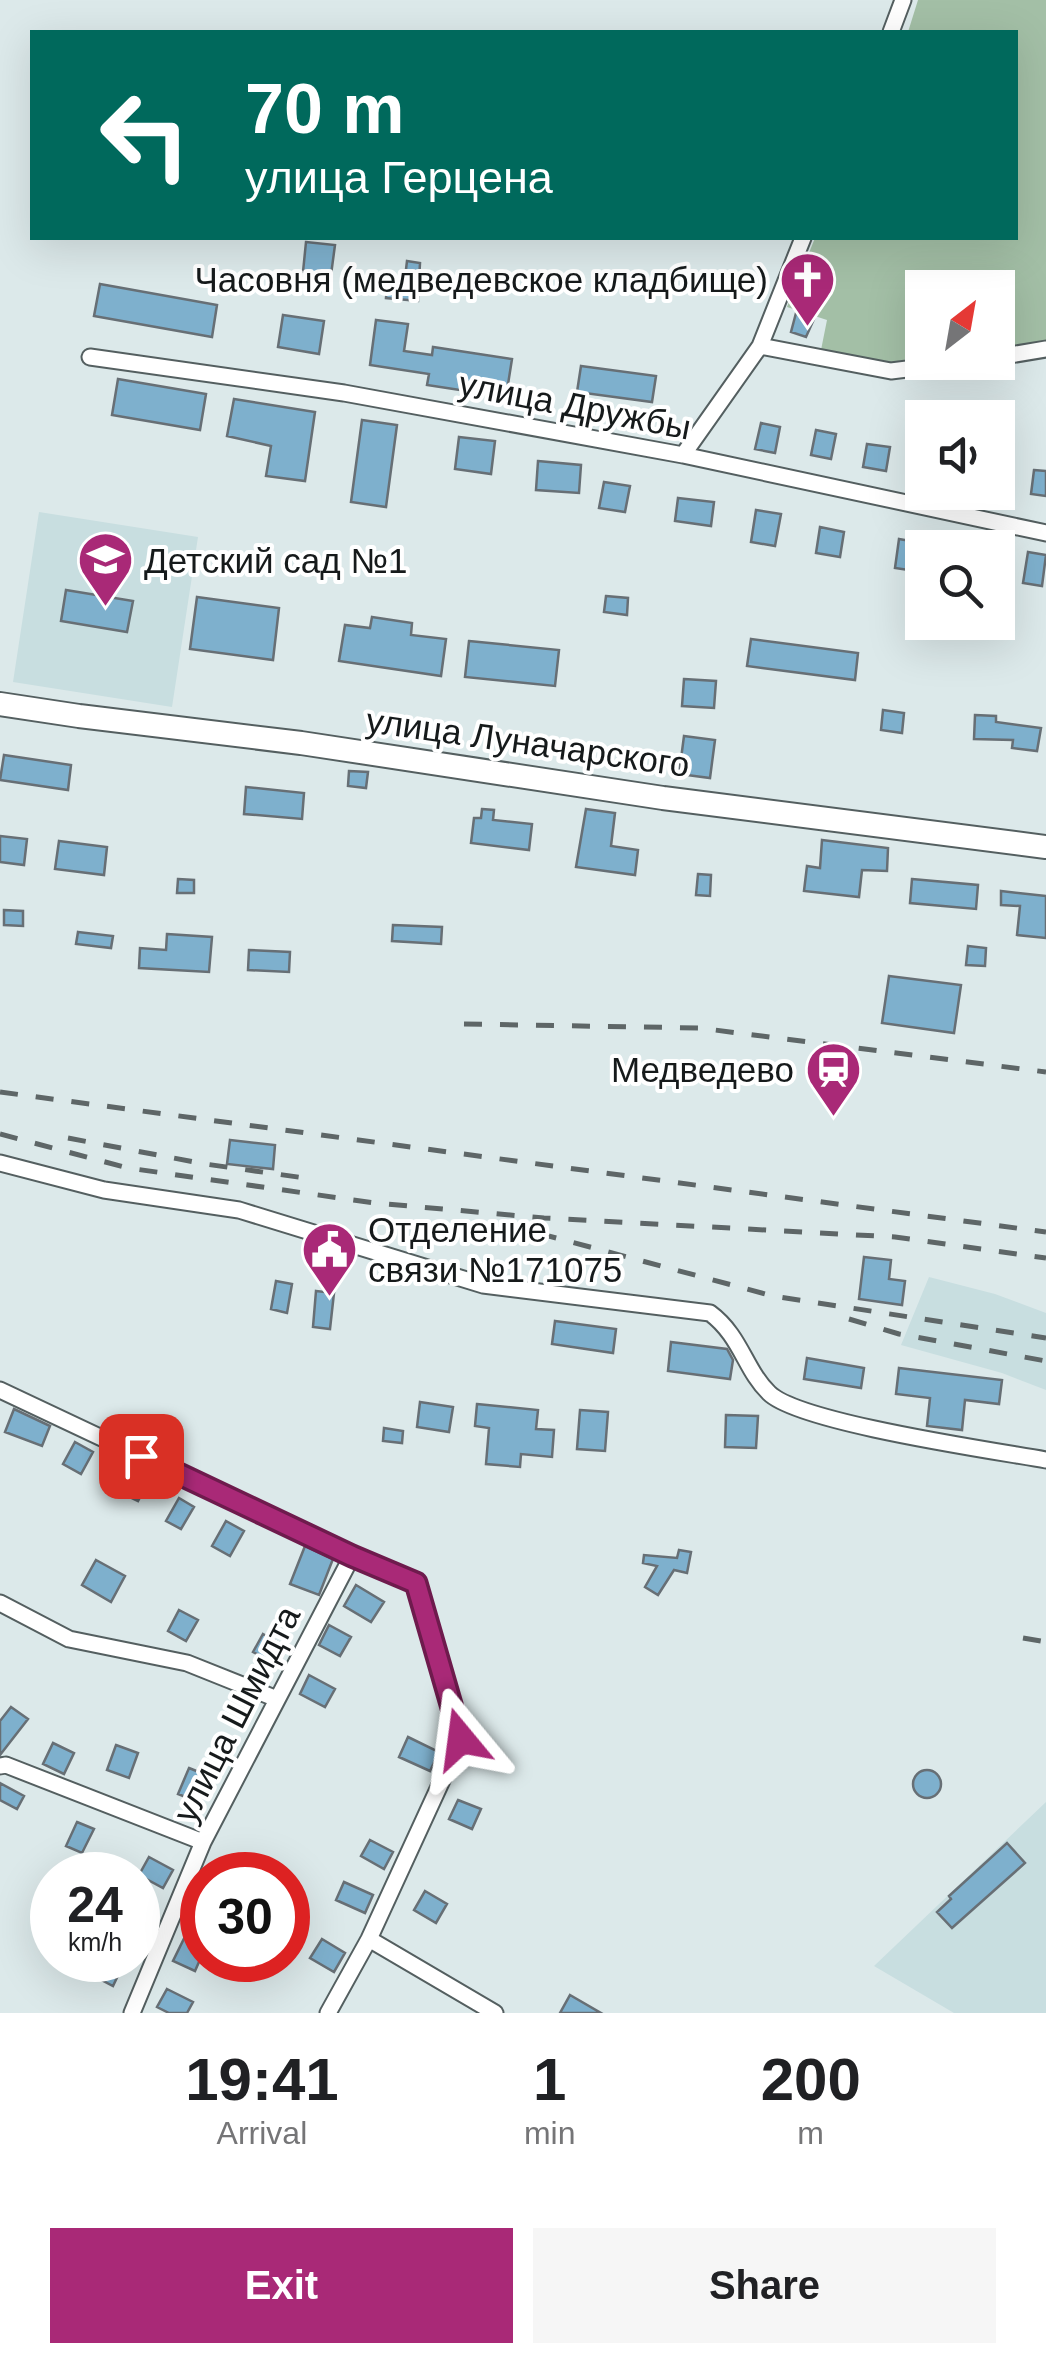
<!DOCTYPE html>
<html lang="en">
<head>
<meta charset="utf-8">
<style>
  body { margin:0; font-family:Helvetica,sans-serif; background:#f6f6f6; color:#202124; height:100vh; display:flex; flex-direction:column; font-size:38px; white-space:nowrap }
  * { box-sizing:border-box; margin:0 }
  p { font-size:32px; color:#757577 }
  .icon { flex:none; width:55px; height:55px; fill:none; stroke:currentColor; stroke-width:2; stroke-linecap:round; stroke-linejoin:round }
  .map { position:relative; height:2013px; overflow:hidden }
  .side { display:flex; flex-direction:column; background:#fff; flex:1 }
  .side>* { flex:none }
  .banner { position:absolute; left:30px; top:30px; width:988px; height:210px; border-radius:0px; box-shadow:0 10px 40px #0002; background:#00695c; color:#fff; overflow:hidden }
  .needle { width:65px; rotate:31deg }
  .tools { position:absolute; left:905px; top:270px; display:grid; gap:20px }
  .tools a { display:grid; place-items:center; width:110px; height:110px; border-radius:0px; background:#fff; box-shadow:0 10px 40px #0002; font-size:50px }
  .speed { position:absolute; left:30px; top:1852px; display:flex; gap:20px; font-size:50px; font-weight:700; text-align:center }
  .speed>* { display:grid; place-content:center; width:130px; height:130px; border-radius:50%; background:#fff; box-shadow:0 10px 40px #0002; line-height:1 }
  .speed small { font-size:25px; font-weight:400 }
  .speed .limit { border:15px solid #d22; background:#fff; color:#111 }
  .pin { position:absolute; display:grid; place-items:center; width:85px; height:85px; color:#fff; margin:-42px; border-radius:20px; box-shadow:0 5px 15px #0006 }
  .me { position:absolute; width:110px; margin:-55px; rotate:344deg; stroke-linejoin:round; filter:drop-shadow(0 0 8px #0008) }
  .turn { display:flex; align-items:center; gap:35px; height:210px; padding:0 50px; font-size:45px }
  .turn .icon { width:130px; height:130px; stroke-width:2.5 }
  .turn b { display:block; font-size:70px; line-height:85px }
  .eta { display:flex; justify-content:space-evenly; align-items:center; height:170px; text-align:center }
  .eta b { font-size:60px; font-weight:700; line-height:70px }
  .action { display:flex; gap:20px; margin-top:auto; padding:20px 50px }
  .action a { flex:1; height:115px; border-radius:0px; background:#a92977; color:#fff; font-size:40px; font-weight:700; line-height:115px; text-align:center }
  .action a+a { background:#f6f6f6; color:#202124 }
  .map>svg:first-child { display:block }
</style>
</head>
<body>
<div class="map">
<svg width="1046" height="2013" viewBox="0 0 1046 2013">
  <rect width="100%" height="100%" fill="#dce9ea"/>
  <!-- built -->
  <path fill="#c8dee0" d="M39,512L198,537L172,707L13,682Z
    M929,1277L995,1294L1046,1313V1390L1002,1373L901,1345Z
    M1046,1802V2013H954L874,1966Z"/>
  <!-- green -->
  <path fill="#a3bfa6" d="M918,0H1046V342L998,352V288H922V356L889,363L821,350L827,320L787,307L815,238H1015V32H908Z"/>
  <!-- building -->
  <path fill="#7eb0cd" stroke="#676f75" stroke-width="2.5" d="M306,242L335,245L331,275L303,272Z
    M407,261L420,263L418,301L386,298L387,284L404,286Z
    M100,284L217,305L212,337L94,316Z
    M796,313L814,319L806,337L791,332Z
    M283,315L324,321L319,354L278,347Z
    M376,320L408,324L404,351L432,355L433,347L512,359L506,397L427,385L429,374L370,365Z
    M581,366L656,376L652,402L577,392Z
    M118,379L206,394L200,430L112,415Z
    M234,399L315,412L305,481L266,476L271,446L227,436Z
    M362,420L397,425L386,507L351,502Z
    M761,423L780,427L775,453L755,449Z
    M816,430L836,434L831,459L811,455Z
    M459,437L495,441L491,474L455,469Z
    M867,444L890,447L886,471L863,467Z
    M538,461L581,465L579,493L536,490Z
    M998,463L1011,465L1006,504L998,503Z
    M1034,470L1046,471V496L1031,494Z
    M604,482L630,486L625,512L599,508Z
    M678,498L714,502L711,526L675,521Z
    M756,510L781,514L775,546L751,542Z
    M820,527L844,532L840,557L816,553Z
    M899,539L922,543V572L895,568Z
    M1028,552L1046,555L1042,586L1023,583Z
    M66,590L133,601L127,632L61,621Z
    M606,596L628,598L627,615L604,612Z
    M197,597L279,608L273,660L190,649Z
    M372,617L412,623L411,635L446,639L441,676L339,661L345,625L370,628Z
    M751,639L858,653L855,680L747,666Z
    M469,641L559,650L555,686L465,677Z
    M684,679L716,681L714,708L682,706Z
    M883,710L904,713L902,733L881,730Z
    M975,715L996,716V722L1041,728L1037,751L1012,748L1013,740L974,739Z
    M684,736L715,740L710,778L679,774Z
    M4,755L71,765L68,790L0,780Z
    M349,771L368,772L366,788L348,786Z
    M246,787L304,793L302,819L244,814Z
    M482,809L494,810L493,820L532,824L529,850L471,843L474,818H481Z
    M586,809L615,813L611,846L638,850L635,875L576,867Z
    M0,836L27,839L24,865L0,862Z
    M822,840L888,848L887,871L862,870L859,897L804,891L807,866L820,868Z
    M59,841L107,847L104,875L55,869Z
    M698,874L711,875L710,896L696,895Z
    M178,879L194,880V893H177Z
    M912,879L978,885L976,909L910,903Z
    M1001,891L1046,896V938L1017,935L1020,906L1001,905Z
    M4,910L23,911V926L4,925Z
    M393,925L442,927L441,944L392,941Z
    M78,932L113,936L111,948L76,944Z
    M167,934L212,937L209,972L139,968L140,948L166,950Z
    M968,946L986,948L985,966L966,965Z
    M249,950L290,952L289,972L248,970Z
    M889,976L961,985L954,1033L882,1023Z
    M230,1140L275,1145L273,1169L227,1164Z
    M864,1257L891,1260L889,1279L905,1281L902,1305L859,1299Z
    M276,1281L292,1284L287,1313L271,1309Z
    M316,1291L334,1293L330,1329L313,1327Z
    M555,1321L616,1329L613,1353L552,1344Z
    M671,1342L727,1349L733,1360L730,1379L668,1371Z
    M807,1358L864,1368L861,1388L804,1379Z
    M899,1368L1002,1380L999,1404L965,1400L962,1430L927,1426L930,1398L896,1394Z
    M420,1402L453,1407L449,1432L417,1427Z
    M477,1404L538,1410L536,1429L554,1430L552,1457L521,1454L520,1467L486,1464L489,1428L475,1426Z
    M14,1409L50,1426L42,1446L5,1432Z
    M580,1410L608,1412L605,1451L577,1449Z
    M726,1415L758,1416L756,1448L725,1447Z
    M384,1428L403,1431L402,1443L383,1441Z
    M75,1442L93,1452L81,1474L63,1464Z
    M122,1465L150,1478L138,1501L111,1488Z
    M179,1498L194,1507L181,1529L166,1521Z
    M226,1521L244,1531L230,1556L212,1546Z
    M305,1546L333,1559L319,1595L290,1584Z
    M679,1550L691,1552L687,1573L674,1570L658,1595L645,1587L657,1566L643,1563L644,1555L677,1558Z
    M96,1560L125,1576L111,1602L82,1585Z
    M356,1585L384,1602L371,1622L344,1606Z
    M179,1610L198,1620L186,1641L168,1631Z
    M329,1625L351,1637L340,1656L319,1645Z
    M263,1634L283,1645L273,1663L253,1652Z
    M309,1675L335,1689L325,1707L300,1694Z
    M11,1707L28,1719L0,1755V1721Z
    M408,1737L439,1752L430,1771L399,1757Z
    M53,1743L74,1753L64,1774L43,1764Z
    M116,1745L138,1753L129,1778L107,1770Z
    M189,1768L209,1776L198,1802L178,1794Z
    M913 1784a14 14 0 1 1 28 0a14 14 0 1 1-28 0Z
    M0,1783L24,1796L17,1809L0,1800Z
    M458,1800L481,1809L472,1829L449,1819Z
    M77,1822L94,1829L82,1853L66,1846Z
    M370,1840L393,1852L384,1869L361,1856Z
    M1007,1843L1025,1863L952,1928L937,1912L951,1899L949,1896Z
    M149,1857L173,1870L163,1888L139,1875Z
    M344,1882L373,1895L365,1913L336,1900Z
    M425,1891L447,1904L436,1923L414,1910Z
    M202,1902V1955L195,1971L173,1961Z
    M322,1939L345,1953L334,1972L310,1958Z
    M97,1960H108L122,1967L113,1986L90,1974Z
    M167,1989L193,2002L187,2013H169L157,2007Z
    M570,1995L601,2013H560Z"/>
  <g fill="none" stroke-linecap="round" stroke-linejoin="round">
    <defs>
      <path id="street" d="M891,32L903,0
        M760,346L891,371L963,362
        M90,357L344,393L683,455L1046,533
        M998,357L1046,349
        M683,455L760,346L803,238
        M0,1163L104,1190L239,1210L483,1285L710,1313C741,1336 745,1370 769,1393C799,1423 996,1451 1046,1460
        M0,1390L352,1556L416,1583L461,1739L369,1939L328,2013
        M0,1603L69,1639L187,1663L277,1699
        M0,1766L6,1765L203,1842
        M369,1939L495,2013
        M132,2013L203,1842L352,1556"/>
      <path id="secondary" d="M0,704L79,716L301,743L663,798L1046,847"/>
    </defs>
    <!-- street casing -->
    <use href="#street" stroke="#545f60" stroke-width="19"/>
    <!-- secondary casing -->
    <use href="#secondary" stroke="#545f60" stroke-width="26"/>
    <!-- street -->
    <use href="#street" stroke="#fff" stroke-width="15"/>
    <!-- secondary -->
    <use href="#secondary" stroke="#fff" stroke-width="22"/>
    <!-- rail -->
    <path stroke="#5e6667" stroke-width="5" stroke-dasharray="18 18" stroke-linecap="butt" d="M464,1024L699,1028L1046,1072
      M0,1092L1046,1232
      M0,1134L128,1168L375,1203L544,1218L895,1237L1046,1258
      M68,1138L205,1164L305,1178
      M504,1224L773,1296L1046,1338
      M849,1319L899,1334L1046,1361
      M1023,1638L1046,1642"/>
  </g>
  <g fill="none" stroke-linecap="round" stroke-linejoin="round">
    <defs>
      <path id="route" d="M141,1456L352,1556L416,1583L461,1739"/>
    </defs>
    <!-- route casing -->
    <use href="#route" stroke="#6e1b4d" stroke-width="25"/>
    <!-- route -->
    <use href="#route" stroke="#a92977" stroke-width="18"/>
  </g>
  <!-- icons -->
  <defs>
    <symbol id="church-pin" viewBox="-11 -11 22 30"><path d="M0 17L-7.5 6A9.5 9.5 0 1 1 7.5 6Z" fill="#a92977" stroke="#fff"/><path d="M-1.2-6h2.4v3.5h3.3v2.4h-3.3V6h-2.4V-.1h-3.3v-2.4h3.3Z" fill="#fff"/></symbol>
    <symbol id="school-pin" viewBox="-11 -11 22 30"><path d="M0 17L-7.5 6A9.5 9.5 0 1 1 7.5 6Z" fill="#a92977" stroke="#fff"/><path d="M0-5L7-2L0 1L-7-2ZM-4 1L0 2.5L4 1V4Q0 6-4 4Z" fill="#fff"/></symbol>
    <symbol id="station-pin" viewBox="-11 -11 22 30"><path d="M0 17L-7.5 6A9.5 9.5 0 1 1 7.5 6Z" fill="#a92977" stroke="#fff"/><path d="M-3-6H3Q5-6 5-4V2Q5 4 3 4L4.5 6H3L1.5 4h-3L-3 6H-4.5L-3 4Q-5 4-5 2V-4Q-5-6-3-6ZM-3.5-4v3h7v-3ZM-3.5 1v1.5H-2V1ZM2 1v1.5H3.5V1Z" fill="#fff"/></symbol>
    <symbol id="civic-pin" viewBox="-11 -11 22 30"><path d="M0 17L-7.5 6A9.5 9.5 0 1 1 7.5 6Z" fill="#a92977" stroke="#fff"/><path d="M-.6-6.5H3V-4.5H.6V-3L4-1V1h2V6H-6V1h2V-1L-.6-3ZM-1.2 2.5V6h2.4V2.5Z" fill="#fff"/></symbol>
  </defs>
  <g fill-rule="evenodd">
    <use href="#church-pin" x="776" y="248" width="63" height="86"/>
    <use href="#school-pin" x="74" y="528" width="63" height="86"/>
    <use href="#station-pin" x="802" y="1038" width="63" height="86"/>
    <use href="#civic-pin" x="298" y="1218" width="63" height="86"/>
  </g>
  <g text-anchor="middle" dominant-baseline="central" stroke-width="8" stroke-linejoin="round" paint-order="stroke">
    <!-- poi labels -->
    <g font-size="35" fill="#161a1b" stroke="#fff" text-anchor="end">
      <text x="768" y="279">Часовня (медведевское кладбище)</text>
      <text x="144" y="560" text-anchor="start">Детский сад №1</text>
      <text x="794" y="1069">Медведево</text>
      <text x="368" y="1229" text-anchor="start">Отделение<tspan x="368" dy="40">связи №171075</tspan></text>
    </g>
    <!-- street labels -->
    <g font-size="35" fill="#161a1b" stroke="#fff">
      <text transform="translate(575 405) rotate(11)">улица Дружбы</text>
      <text transform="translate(528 742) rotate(8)">улица Луначарского</text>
      <text transform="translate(236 1714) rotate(-63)">улица Шмидта</text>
    </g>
  </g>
</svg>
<div class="tools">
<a><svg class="needle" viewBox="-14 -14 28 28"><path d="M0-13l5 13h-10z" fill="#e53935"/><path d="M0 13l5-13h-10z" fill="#757577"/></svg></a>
<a><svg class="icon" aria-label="sound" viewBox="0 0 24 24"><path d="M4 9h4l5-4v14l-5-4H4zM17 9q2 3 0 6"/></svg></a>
<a><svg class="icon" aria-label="search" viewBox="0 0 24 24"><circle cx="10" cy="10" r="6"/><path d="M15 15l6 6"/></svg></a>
</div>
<div class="speed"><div>24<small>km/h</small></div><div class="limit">30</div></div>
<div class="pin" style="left:141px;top:1456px;background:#d93025"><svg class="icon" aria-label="arrive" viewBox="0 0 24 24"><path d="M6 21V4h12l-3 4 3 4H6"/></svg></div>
<svg class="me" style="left:461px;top:1739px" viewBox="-20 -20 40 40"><path d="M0-17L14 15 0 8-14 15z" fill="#a92977" stroke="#fff" stroke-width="4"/></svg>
<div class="banner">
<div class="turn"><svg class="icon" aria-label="left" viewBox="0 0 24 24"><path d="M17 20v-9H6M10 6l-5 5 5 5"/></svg><div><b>70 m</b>улица Герцена</div></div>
</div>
</div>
<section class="side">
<div class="eta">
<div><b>19:41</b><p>Arrival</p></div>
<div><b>1</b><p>min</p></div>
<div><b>200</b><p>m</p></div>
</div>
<div class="action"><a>Exit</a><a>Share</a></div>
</section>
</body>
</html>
